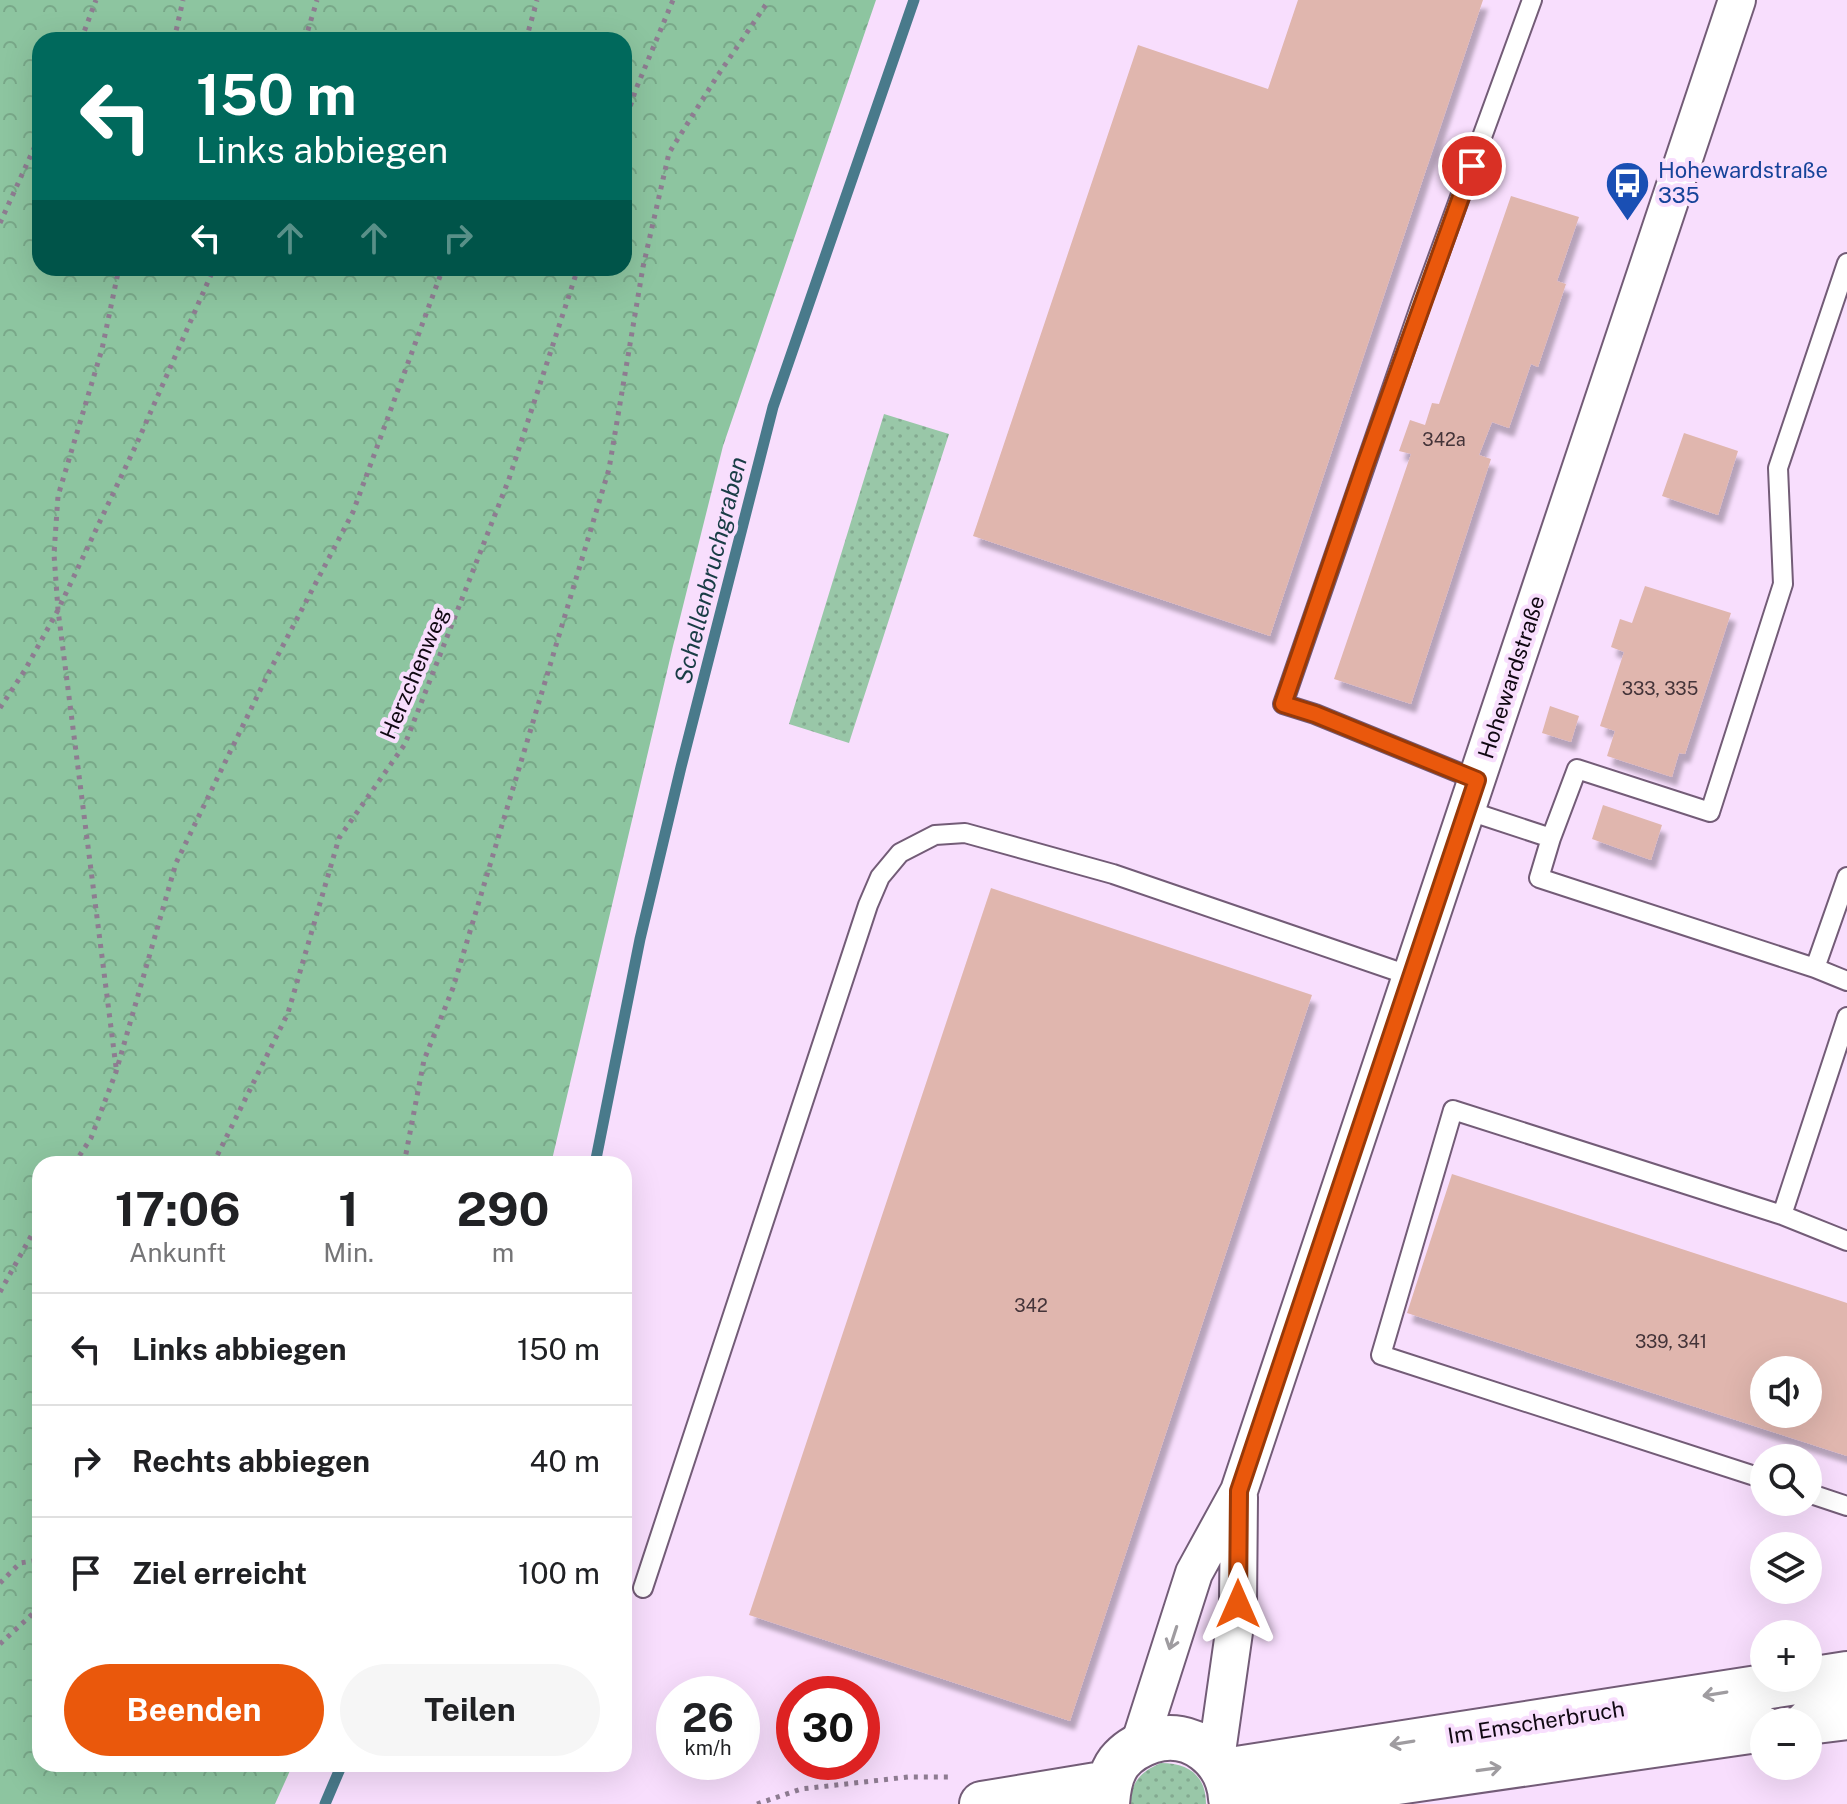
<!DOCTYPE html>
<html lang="de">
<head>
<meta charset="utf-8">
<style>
  body { margin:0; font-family:"Public Sans",sans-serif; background:#f6f6f6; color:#202124; height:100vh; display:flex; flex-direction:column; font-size:30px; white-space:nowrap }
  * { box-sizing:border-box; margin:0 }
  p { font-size:26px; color:#757577 }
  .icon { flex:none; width:44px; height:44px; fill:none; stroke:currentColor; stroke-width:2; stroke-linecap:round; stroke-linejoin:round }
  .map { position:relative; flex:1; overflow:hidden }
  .drawer { position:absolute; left:32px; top:1156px; width:600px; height:616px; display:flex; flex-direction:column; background:#fff; border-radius:24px; box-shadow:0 8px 32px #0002 }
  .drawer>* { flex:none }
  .guide { position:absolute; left:32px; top:32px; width:600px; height:244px; border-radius:24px; box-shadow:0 8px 32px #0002; background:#00695c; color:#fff; overflow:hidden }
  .buttons { position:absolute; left:1750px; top:1356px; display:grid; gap:16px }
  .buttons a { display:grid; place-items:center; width:72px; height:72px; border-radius:50%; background:#fff; box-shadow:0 8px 32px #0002; font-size:40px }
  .speed { position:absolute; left:656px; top:1676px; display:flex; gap:16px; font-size:40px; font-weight:700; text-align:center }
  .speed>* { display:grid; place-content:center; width:104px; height:104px; border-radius:50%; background:#fff; box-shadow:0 8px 32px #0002; line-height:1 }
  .speed small { font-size:20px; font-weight:400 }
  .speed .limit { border:12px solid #d22; background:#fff; color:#111 }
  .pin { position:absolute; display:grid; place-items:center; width:68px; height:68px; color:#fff; margin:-34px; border:4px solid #fff; border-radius:50%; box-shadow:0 2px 8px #0007 }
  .me { position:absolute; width:88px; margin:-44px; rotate:0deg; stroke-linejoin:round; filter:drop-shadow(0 0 6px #0008) }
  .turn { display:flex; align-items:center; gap:28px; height:168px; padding:0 32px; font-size:36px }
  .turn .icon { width:104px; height:104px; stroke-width:2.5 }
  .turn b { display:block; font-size:56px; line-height:68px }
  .lanes { display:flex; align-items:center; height:76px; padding:0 32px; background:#0003; justify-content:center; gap:40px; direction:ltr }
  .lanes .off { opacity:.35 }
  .eta { display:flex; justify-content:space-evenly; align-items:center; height:136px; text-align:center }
  .eta b { font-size:48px; font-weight:700; line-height:56px }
  .button { display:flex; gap:16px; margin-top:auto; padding:16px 32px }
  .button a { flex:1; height:92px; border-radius:48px; background:#ea580c; color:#fff; font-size:32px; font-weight:700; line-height:92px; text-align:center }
  .button a+a { background:#f6f6f6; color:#202124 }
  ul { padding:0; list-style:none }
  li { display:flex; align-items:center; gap:24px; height:112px; padding:0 32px; border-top:2px solid #e0e0e0 }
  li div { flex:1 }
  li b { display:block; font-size:30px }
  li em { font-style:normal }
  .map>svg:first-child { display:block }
</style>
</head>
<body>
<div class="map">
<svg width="1847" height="1804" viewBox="0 0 1847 1804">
  <defs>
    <pattern id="grass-dots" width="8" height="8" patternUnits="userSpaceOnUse" patternTransform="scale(2)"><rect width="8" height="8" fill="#99c7a8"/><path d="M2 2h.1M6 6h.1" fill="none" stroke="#83a990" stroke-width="1.8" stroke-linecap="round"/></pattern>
    <pattern id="forest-crowns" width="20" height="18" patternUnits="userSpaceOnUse" patternTransform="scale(2)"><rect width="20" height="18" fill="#8dc5a0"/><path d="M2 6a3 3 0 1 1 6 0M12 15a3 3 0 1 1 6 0" fill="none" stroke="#79a889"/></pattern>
    <filter id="shadow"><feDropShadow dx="5" dy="9" stdDeviation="2" flood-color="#0004"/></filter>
  </defs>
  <rect width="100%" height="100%" fill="#f8defd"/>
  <!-- grass -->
  <path fill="url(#grass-dots)" d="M884,414L949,434L849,743L789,724Z
    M1161,1763C1188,1763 1206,1775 1206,1804H1131C1130,1782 1142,1771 1161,1763Z"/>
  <!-- forest -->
  <path fill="url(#forest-crowns)" fill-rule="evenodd" d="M0,0H876L723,446L673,646L551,1164H40V1764H293L275,1804H0ZM40,40H624V268H40Z"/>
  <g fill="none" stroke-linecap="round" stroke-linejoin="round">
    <!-- stream -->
    <path stroke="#497a8b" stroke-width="11" d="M595,1164L640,939L681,767L773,407L914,0
      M325,1804L342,1764"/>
  </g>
  <!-- building -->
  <path fill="#e0b6ae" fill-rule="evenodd" filter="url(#shadow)" d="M1298,0H1483L1270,636L973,536L1138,45L1268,89Z
    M1511,196L1579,217L1557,281L1566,284L1538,367L1531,364L1509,428L1492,422L1479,455L1491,459L1411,704L1334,679L1411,454L1399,451L1410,420L1425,425L1432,403L1439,404Z
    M1684,433L1738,451L1718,515L1662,496Z
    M1645,586L1731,613L1685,754L1679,753L1672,777L1607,756L1615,731L1600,726L1624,652L1611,647L1620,619L1632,623Z
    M1550,706L1579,716L1571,742L1542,733Z
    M1603,805L1662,825L1651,860L1592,839Z
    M991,888L1312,995L1070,1721L749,1615Z
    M1452,1174L1847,1303V1456L1407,1313ZM1764,1370H1808V1414H1764Z"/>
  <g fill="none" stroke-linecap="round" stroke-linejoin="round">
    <defs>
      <path id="lane" d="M1477,780L1315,714L1283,704L1421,304L1532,0
        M1466,810L1551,838L1539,878L1815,968L1847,981
        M1551,838L1577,769L1710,812L1783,584L1778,468L1847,263
        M1815,968L1847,877
        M1782,1215L1847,1017
        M1764,1479L1381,1355L1453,1110L1782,1215L1847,1241
        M1808,1493L1847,1506
        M643,1588L868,905L880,877L900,853L935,835L965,833L1113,874L1411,976"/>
      <path id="street" d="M1139,1745L1194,1573L1239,1491L1737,0
        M1216,1759L1238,1604L1239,1497"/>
      <path id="secondary" d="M1808,1722L1847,1717
        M1224,1771L1847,1674
        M982,1804L1109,1783
        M1107,1804C1108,1789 1110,1774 1119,1762C1127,1752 1139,1745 1151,1741C1191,1728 1228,1758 1231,1798
        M1245,1804L1764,1729"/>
    </defs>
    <!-- lane casing -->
    <use href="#lane" stroke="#735c77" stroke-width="22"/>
    <!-- street casing -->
    <use href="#street" stroke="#735c77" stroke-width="40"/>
    <!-- secondary casing -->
    <use href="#secondary" stroke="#735c77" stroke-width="48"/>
    <!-- path -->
    <path stroke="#8e7c91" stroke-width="5" stroke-dasharray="4 6" stroke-linecap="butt" d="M81,40L96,0
      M174,40L183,0
      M305,40L317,0
      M526,40L537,0
      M624,125L636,89L673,0
      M0,223L40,135
      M0,708L25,670L58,610L137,443L214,268
      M116,1067L58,610L54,554L58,496L102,349L119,268
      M74,1164L91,1138L116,1072L176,863L268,674L353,512L443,268
      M213,1164L288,1013L339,838L405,744L509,479L578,268
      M404,1164L424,1060L453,988L609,469L643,267L669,153L716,78L769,0
      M0,1292L40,1220
      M0,1583L20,1563L40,1560
      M0,1644L40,1607
      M757,1804L801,1789L908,1777H953"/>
    <!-- lane -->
    <use href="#lane" stroke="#fff" stroke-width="18"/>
    <!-- street -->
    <use href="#street" stroke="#fff" stroke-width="36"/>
    <!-- secondary -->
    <use href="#secondary" stroke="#fff" stroke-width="44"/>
  </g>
  <!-- one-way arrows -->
  <defs><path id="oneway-shaft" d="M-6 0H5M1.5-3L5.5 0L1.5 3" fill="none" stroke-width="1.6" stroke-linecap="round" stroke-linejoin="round" transform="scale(2)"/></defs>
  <g stroke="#9f9ca0">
    <use href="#oneway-shaft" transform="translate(1173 1638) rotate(108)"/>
    <use href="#oneway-shaft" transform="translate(1715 1694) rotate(171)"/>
    <use href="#oneway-shaft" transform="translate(1402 1743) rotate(171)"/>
    <use href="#oneway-shaft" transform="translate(1489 1769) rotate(-8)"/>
  </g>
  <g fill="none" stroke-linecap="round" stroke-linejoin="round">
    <defs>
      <path id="route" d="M1238,1604L1239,1491L1477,780L1315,714L1283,704L1365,465L1472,166"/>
    </defs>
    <!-- route casing -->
    <use href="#route" stroke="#983908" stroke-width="20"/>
    <!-- route -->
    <use href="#route" stroke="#ea580c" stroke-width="14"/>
  </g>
  <!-- icons -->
  <defs>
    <symbol id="bus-pin" viewBox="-11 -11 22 30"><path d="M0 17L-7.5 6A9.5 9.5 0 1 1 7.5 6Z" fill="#1a4fb4" stroke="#f8defd"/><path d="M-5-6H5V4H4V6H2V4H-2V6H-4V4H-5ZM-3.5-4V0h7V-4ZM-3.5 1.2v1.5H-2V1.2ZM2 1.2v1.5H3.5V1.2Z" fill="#fff"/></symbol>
  </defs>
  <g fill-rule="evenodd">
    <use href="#bus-pin" x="1602" y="158" width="51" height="69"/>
  </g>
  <g text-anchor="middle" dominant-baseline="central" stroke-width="8" stroke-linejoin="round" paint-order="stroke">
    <!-- number labels -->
    <g font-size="18" fill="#443439">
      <text x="1444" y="439">342a</text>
      <text x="1660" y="688">333, 335</text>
      <text x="1031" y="1305">342</text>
      <text x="1671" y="1341">339, 341</text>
    </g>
    <!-- transit labels -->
    <g font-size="22" fill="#164399" stroke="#f8defd" text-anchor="start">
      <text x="1658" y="170">Hohewardstraße<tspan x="1658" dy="25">335</tspan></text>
    </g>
    <!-- street labels -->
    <g font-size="22" fill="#100812" stroke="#f8defd">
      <text transform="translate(414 673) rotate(-67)">Herzchenweg</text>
      <text transform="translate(1511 677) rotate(-72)">Hohewardstraße</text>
      <text transform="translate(1536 1722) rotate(-9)">Im Emscherbruch</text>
    </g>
    <!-- water labels -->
    <g font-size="24" font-style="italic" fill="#183c45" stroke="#f8defd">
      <text transform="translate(710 570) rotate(-76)">Schellenbruchgraben</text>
    </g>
  </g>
</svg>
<div class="buttons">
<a><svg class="icon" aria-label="sound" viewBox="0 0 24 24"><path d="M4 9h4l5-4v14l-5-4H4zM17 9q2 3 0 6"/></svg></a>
<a><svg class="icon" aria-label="search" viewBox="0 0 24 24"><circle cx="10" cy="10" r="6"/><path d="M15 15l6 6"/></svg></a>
<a><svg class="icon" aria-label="layers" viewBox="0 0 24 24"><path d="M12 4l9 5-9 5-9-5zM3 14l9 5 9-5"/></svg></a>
<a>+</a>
<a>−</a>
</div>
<div class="speed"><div>26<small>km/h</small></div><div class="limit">30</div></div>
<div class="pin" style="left:1472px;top:166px;background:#d93025"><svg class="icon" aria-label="arrive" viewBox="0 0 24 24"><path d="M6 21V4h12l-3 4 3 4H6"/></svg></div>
<svg class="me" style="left:1238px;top:1604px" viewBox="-20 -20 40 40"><path d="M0-17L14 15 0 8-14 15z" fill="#ea580c" stroke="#fff" stroke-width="4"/></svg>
<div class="guide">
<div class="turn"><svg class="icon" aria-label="left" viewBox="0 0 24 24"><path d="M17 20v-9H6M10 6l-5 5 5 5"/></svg><div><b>150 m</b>Links abbiegen</div></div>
<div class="lanes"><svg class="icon" aria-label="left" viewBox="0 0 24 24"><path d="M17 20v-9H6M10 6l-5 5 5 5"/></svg><svg class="icon off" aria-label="ahead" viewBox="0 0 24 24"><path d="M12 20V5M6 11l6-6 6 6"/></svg><svg class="icon off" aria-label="ahead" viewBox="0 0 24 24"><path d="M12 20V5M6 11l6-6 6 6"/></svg><svg class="icon off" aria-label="right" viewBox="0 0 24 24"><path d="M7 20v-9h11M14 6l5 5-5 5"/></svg></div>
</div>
<section class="drawer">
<div class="eta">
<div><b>17:06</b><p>Ankunft</p></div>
<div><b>1</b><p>Min.</p></div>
<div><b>290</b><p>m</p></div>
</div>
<ul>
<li><svg class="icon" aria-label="left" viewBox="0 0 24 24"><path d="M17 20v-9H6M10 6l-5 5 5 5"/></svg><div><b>Links abbiegen</b></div><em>150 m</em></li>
<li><svg class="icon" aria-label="right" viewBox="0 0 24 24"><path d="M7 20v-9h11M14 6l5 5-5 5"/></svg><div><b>Rechts abbiegen</b></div><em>40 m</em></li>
<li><svg class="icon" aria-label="arrive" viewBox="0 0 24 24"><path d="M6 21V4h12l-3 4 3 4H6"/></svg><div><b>Ziel erreicht</b></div><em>100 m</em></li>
</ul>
<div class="button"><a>Beenden</a><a>Teilen</a></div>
</section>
</div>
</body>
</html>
